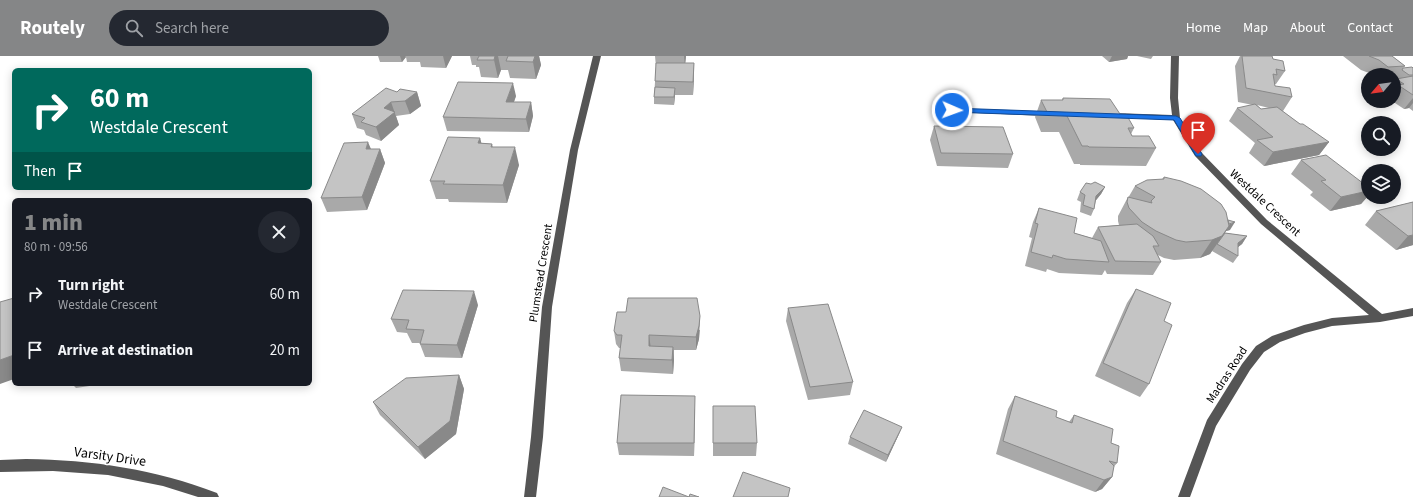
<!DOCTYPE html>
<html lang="en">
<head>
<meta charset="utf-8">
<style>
  body { margin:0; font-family:"Source Sans 3",sans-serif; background:#242831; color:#f1f3f6; height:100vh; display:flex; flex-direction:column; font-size:15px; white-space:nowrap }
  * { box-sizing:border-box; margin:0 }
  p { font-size:13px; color:#9ea1a6 }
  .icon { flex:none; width:22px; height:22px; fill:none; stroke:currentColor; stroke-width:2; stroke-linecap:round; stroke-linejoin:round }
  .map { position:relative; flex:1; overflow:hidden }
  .panel { position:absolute; left:12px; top:142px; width:300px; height:188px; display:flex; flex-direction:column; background:#171b24; border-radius:6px; box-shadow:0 2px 10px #0003 }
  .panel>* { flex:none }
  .guide { position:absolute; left:12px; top:12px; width:300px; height:122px; border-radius:6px; box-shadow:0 2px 10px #0003; background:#00695c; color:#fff; overflow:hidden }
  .needle { width:26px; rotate:241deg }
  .fabs { position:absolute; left:1361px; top:12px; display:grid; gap:8px }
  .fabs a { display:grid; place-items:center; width:40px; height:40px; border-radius:50%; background:#171b24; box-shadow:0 2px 10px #0003; font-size:20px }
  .pin { position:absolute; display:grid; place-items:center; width:34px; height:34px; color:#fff; margin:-41px -17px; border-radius:50% 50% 50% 0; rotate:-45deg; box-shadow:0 0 4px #0007 }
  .pin .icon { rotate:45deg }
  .me { position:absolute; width:44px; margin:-22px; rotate:92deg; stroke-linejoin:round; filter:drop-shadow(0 0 3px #0008) }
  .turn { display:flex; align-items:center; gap:14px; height:84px; padding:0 12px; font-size:18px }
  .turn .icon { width:52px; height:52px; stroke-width:2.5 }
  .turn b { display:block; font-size:28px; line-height:34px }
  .then { display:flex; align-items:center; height:38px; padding:0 12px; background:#0003; gap:8px; font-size:15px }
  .round { display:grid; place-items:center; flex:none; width:42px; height:42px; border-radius:21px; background:#242831 }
  .headline { display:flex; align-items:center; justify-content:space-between; height:68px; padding:0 12px }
  h1 { font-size:24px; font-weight:800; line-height:30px; color:#858687 }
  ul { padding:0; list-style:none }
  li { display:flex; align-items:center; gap:12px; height:56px; padding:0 12px }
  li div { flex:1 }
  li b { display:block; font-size:15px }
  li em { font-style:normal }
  header { display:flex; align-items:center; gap:24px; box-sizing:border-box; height:56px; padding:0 20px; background:#858687; color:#fff }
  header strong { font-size:19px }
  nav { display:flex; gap:22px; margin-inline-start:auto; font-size:14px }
  .search { width:280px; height:36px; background:#242831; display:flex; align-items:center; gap:10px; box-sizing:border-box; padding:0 14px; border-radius:22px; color:#9ea1a6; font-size:15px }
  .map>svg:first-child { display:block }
</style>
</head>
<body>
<header>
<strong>Routely</strong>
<div class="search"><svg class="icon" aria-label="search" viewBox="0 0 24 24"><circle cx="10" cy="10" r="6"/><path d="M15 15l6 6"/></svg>Search here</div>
<nav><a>Home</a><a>Map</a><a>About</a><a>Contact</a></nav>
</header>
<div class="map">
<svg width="1413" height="441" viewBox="0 0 1413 441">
  <rect width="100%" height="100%" fill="#fff"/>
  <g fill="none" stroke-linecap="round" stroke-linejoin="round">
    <!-- minor -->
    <path fill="#555" fill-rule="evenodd" d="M593,0H601L578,94L552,251L543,381L536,441H524L531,381L542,251L570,94Z
      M1171,0H1179L1178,42L1180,62L1201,96L1267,164L1382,258L1413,252V260L1380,266L1332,270L1305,277L1280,286L1264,296L1250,314L1216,370L1190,441H1178L1207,364L1242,308L1256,290L1272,280L1304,269L1332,262L1369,259L1261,168L1195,100L1173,64L1111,61V57H1114L1172,59L1170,42Z
      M949,52L1048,56L1052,58L1048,60L952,56L948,54Z
      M26,403C92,404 155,413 217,437L219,441H198L163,430L108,419L53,415L0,416V404Z"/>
  </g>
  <!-- wall -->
  <path fill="#a9a9a9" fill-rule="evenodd" d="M378,0H452L446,12L421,11L420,6H407L406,1L402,6H380Z
    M470,0H539L541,9L536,23L510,22L508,14H501L498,22L481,21L479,11H476V9H472Z
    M655,0H686L685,7H694V20L693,39H675L674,49L654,48V41L656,11Z
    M1102,0H1128L1127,3L1109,6Z
    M1137,0H1153L1151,3Z
    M1240,0H1272L1273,3L1285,15L1276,28H1275V30L1292,41L1283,55H1282L1300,68L1329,86L1319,99L1264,110L1249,97L1255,87L1229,65L1237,52L1253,49L1238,46L1235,10ZM1257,49L1269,52L1261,53Z
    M1343,0H1392L1405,10L1403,12H1413V55L1409,52L1404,53L1392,45H1394V26L1396,23H1398L1397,22L1395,23H1394V19H1372L1369,17L1361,14Z
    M397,36H417L421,50L410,58L396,60L399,69L381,85L366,79L364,74L357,72L352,58Z
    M516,40L514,46H531L533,60L529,76L447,75L443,61Z
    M1063,42L1120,58L1134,72L1131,78L1132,80L1156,92L1146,110L1080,109V108H1074L1059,76H1041L1035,61L1041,44H1062Z
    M934,70L1013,98L1008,112L937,110L930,84Z
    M480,82L481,87L492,88L493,91L519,109L507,147L449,146L448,143H436L430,125Z
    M380,93L385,107L367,154L327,156L321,142Z
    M1301,104L1368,131V140L1361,148L1330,155L1310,139L1313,136L1291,118Z
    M1164,121L1230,174L1226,175L1225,177L1247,180L1242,188L1238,191V200L1233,207L1212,195L1213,193L1210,198L1200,202L1174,204L1164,202L1158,199L1161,206L1153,219L1107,218L1105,214L1102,219L1059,217L1047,213L1046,216L1025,210L1032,182L1029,181L1033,166L1039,152L1074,177L1092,182L1098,171L1119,169L1118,165V160L1128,141V142L1135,130L1162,123Z
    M1091,128L1105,131L1101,138L1096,144L1094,153L1091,160L1080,156L1081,146L1077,144L1080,136Z
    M1413,146V189L1396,194L1365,169L1376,155Z
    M1136,233L1164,265L1149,328L1140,341L1095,320L1127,247Z
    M478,249L462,302L425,301L420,288V287H412L407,277L397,276L391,263Z
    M788,252L853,326L850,339L808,344L786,265Z
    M700,274L699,283L696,294H674V304L673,318L621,315L619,302L621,292H619L616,288L614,275Z
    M459,319L464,333L456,378L425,403L380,359L373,346Z
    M72,328H103L76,332Z
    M228,328H260L259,329L230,330Z
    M1015,340L1056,361L1069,366L1074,359L1111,387L1117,407L1113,412L1112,421L1102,433L1095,436L996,398L1008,353Z
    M713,350L757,387L756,400H713Z
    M695,353L694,400L619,399L617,387Z
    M902,371L899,378L886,406L848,388L850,381Z"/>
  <!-- shaded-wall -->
  <path fill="#898989" d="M400,0H405L406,1L402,6Z
    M443,0H452L446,12Z
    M495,0H498L501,14L498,22L494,4Z
    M535,0H539L541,9L536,23L533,6Z
    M684,0H686L685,11Z
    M1112,0H1128L1127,3L1109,6Z
    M694,7V20L693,39V26Z
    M513,27L516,40L509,59L506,46Z
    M675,32V39L674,49V41Z
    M417,36L421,50L410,58L405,45Z
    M1413,42V47L1409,52L1404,53Z
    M391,46L399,69L381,85L376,71L384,52Z
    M531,46L533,60L529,76L526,63Z
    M480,82L485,100L478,87Z
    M368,86L374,100L366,93Z
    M1329,86L1319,99L1264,110L1273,96Z
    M515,91L519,109L507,147L503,129Z
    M380,93L385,107L367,154L362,141Z
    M1105,131L1101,138L1093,148L1096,140Z
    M1368,135V140L1361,148L1330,155L1341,141Z
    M1235,166L1230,174L1226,175L1210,198L1200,202L1212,184L1225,170Z
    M1413,179V189L1396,194L1408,180Z
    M1247,180L1242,188L1233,195L1238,187Z
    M474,235L478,249L462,302L457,289Z
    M700,260L699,283L696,294V281Z
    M649,279L651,293L650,304L649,290Z
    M673,291L674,304L673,318L672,304Z
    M14,299V323L0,328V304Z
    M459,319L464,333L456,378L425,403L418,391Z
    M695,340V353L694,400V387Z
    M902,371L899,378L886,406L888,399Z
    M1112,421L1102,433L1095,436L1104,424Z"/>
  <!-- building -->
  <path fill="#c4c4c4" stroke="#898989" d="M479,0H495L494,4H477Z
    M508,0H535L533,6L506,5Z
    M1242,0H1272L1273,3L1283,5L1285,15L1276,13L1277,19L1273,18L1275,30L1290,32L1292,41L1246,32Z
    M1369,0H1392L1405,10L1388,11L1379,4Z
    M656,7H694L693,26L655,25Z
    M1412,11L1413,12V19H1409L1402,14L1403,12Z
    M1413,20V39L1398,29L1404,28L1396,23Z
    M458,26L513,27L506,46H531L526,63L443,61Z
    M655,31L675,32L674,41H654Z
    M386,32L397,36L400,33L417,36L405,45L391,46L384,52L395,56L376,71L361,66L365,62L352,58Z
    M1063,42L1110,43L1120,58H1126L1134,72H1128L1132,80H1149L1156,92L1089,91L1088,90H1082L1066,58H1048L1041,44H1063Z
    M1255,48L1261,53L1277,51L1300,68H1303L1329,86L1273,96L1257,84L1273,81L1237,52Z
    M934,70L1003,71L1013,98L941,97Z
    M448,81L480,82L478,87L492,88L491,91H515L503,129L443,128L445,125H430Z
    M368,86L366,93H380L362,141L321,142L344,87Z
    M1326,99L1368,131V135L1341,141L1321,125L1326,124L1301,104Z
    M1164,121L1181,125L1201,133L1221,148L1226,156L1229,170L1222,180L1212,184L1186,186L1176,184L1156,175L1142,166L1129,152L1127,146L1128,141L1152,147L1151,145L1155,141L1135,130L1147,124L1164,123Z
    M1095,126L1105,131L1096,140L1094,153L1083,149L1085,139L1080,136L1086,127L1091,128Z
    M1413,146V179L1408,180L1376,155Z
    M1039,152L1077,162L1074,177L1101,185L1109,206L1066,203L1053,199L1052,202L1031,196L1038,168L1035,167Z
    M1228,164L1235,166L1229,168Z
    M1137,168L1153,180L1159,190H1153L1161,206L1115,205L1098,171Z
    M1225,177L1247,180L1238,187V200L1217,188Z
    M1136,233L1171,247L1164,265L1172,269L1149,328L1103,307Z
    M403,234L474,235L457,289L420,288L424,274L406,273L409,264L391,263Z
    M14,242V299L0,304V246Z
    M628,242H697L700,260L699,270L696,281L649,279V290L673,291L672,304L619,302L622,279H617L614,275L617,256H626Z
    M828,248L853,326L810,331L788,252Z
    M459,319L450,365L418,391L373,346L406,322Z
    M621,339L695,340L694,387H617Z
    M1015,340L1057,355L1056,361L1072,367L1074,359L1113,373L1111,387L1119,390L1117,407L1109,405L1114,410L1112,421L1104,424L1003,385Z
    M713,350H755L757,387H713Z
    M864,354L902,371L888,399L850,381Z
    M743,416L790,432L788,441H733Z
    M663,431L689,441L690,438L699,441H659Z"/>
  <!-- route -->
  <path fill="#1a73e8" stroke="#114b97" d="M952,52L1176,60L1180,62L1202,98L1201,100H1196L1174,64L950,56V53Z"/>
  <g text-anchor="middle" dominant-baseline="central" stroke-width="3.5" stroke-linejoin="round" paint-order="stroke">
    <!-- street labels -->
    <g font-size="12" fill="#000" stroke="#fff">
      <text transform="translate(1265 147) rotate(43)">Westdale Crescent</text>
      <text transform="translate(541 217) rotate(-81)">Plumstead Crescent</text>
      <text transform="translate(1227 319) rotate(-57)">Madras Road</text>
    </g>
    <!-- near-street labels -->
    <g font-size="14" fill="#000" stroke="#fff">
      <text transform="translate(110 401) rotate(8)">Varsity Drive</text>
    </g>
  </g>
</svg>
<div class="fabs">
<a><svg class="needle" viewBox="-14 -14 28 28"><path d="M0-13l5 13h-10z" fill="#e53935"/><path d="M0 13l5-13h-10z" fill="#9ea1a6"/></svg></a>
<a><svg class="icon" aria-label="search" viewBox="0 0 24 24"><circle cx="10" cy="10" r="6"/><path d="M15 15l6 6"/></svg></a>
<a><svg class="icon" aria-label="layers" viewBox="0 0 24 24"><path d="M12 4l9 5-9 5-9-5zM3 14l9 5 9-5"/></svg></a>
</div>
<div class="pin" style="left:1198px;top:98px;background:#d93025"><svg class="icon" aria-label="arrive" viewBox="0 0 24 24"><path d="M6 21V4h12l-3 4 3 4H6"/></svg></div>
<svg class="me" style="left:952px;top:54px" viewBox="-20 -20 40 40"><circle r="17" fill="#1a73e8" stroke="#fff" stroke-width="3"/><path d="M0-11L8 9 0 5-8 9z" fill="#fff"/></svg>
<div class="guide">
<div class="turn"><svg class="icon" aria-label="right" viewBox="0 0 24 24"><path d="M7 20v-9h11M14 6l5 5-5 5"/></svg><div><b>60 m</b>Westdale Crescent</div></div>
<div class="then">Then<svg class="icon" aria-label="arrive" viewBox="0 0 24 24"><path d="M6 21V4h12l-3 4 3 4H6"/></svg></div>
</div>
<section class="panel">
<div class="headline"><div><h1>1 min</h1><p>80 m · 09:56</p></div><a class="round"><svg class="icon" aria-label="close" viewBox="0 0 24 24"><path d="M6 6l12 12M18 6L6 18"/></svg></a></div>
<ul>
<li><svg class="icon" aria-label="right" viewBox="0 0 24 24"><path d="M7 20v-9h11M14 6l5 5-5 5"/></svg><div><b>Turn right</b><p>Westdale Crescent</p></div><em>60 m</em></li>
<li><svg class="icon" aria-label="arrive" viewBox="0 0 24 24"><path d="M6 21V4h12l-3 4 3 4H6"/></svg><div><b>Arrive at destination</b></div><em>20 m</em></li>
</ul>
</section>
</div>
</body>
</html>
